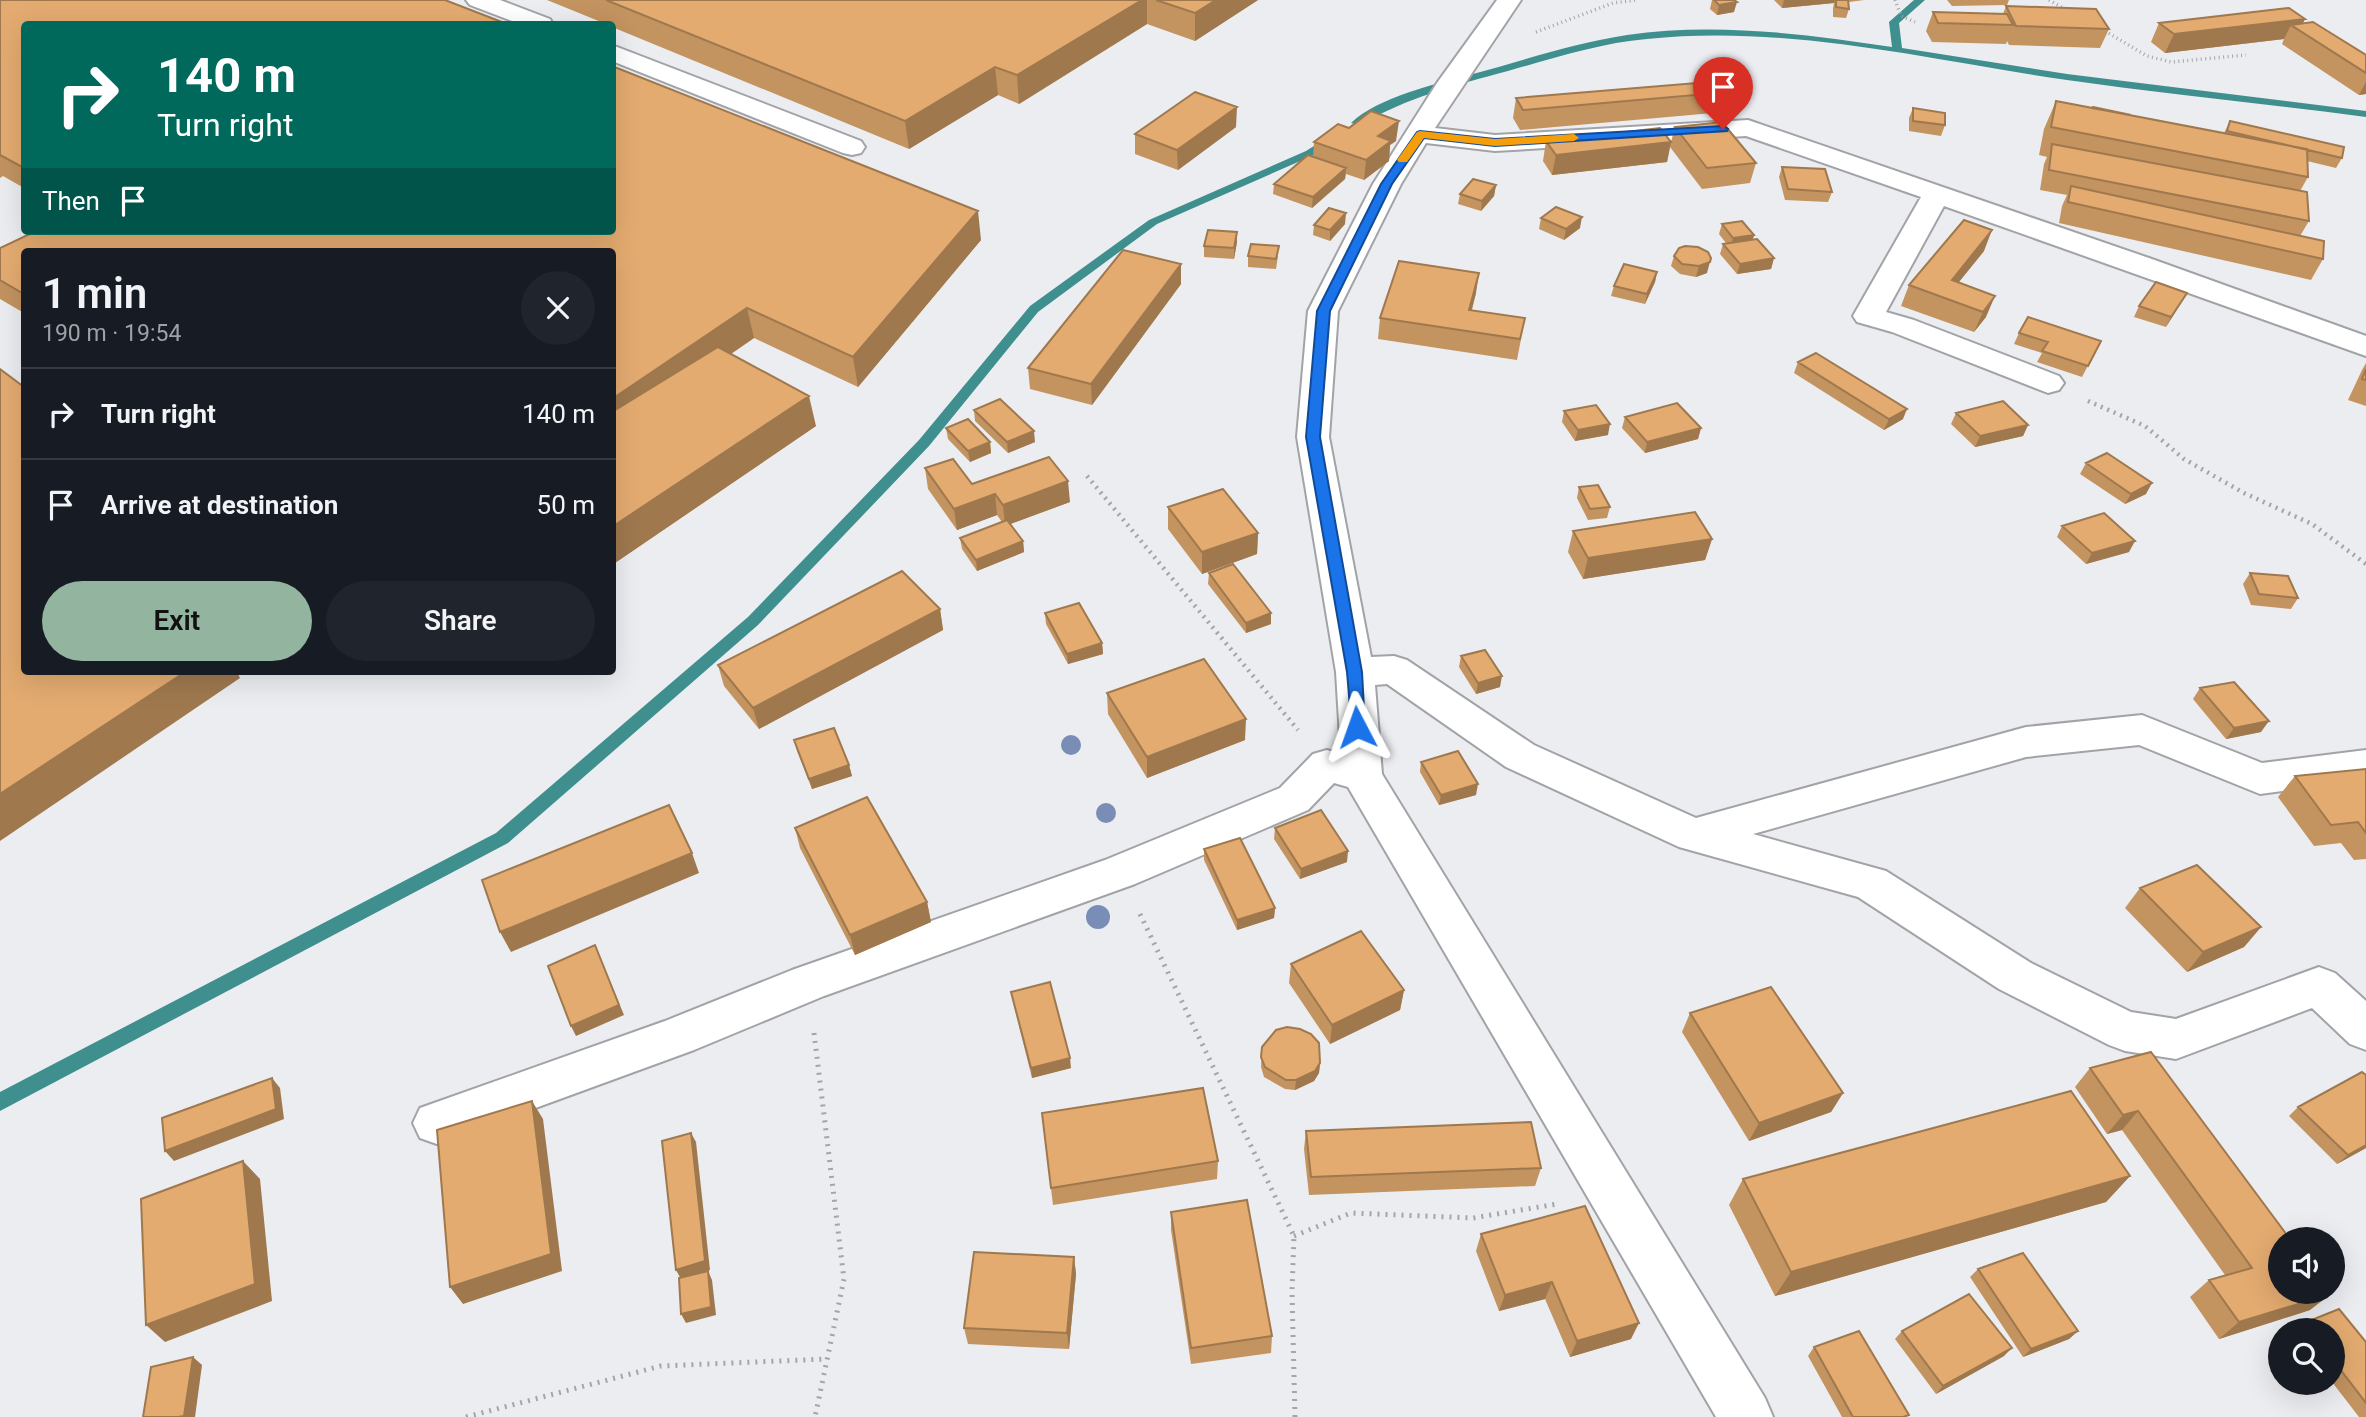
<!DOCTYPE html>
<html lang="en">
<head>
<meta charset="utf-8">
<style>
  body { margin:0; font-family:Roboto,sans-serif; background:#20242c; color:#f1f3f6; height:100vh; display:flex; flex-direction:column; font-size:26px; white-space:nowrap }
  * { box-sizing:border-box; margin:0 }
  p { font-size:23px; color:#9ea1a6 }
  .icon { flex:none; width:38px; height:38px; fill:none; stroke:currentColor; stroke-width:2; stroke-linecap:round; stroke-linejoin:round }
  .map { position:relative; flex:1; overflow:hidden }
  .drawer { position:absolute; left:21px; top:248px; width:595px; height:427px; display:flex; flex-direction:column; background:#171b24; border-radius:7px; box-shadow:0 7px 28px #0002 }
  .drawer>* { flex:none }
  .top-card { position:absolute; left:21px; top:21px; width:595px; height:214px; border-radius:7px; box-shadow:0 7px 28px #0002; background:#00695c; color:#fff; overflow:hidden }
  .tools { position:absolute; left:2268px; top:1227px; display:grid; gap:14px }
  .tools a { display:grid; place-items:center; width:77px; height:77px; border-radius:50%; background:#171b24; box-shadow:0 7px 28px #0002; font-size:35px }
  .pin { position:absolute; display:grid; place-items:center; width:60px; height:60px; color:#fff; margin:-72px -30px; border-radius:50% 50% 50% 0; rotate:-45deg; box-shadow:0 0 7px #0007 }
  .pin .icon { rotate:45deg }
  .me { position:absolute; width:77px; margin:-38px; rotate:356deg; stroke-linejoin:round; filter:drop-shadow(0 0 5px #0008) }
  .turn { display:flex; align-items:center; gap:24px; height:147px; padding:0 21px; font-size:32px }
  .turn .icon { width:91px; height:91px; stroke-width:2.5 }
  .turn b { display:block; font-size:49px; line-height:60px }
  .then { display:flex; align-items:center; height:66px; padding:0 21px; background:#0003; gap:14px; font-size:26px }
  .round { display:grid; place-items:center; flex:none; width:74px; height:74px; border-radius:37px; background:#20242c }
  .head { display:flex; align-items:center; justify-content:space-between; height:119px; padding:0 21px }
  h1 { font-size:42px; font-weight:600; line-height:52px }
  .action { display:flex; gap:14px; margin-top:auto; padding:14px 21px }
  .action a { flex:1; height:80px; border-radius:42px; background:#93b49f; color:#111; font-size:28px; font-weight:600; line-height:80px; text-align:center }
  .action a+a { background:#20242c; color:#f1f3f6 }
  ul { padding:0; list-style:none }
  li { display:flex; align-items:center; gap:21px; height:91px; padding:0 21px; border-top:2px solid #363941 }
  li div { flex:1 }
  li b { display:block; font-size:26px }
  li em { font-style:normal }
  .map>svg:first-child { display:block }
</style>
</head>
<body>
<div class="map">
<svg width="2366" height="1417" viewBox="0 0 2366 1417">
  <rect width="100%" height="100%" fill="#ebedf1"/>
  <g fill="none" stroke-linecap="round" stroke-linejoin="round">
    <!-- stream -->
    <path fill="#3f8f8f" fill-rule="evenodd" d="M1914,0H1925L1899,23L1902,48L2067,74L2366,111V117C2266,104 2166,94 2067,80C1929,60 1787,24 1647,39C1600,43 1554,58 1508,71C1456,85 1406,98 1360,125L1351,123C1378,97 1436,84 1473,74C1524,60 1575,43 1627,35C1714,22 1805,34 1892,47L1889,22Z
      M1328,137L1337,139L1314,155L1157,224L1038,312L929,446L758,625L508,843L0,1111V1092L496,833L748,617L919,440L1030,306L1149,220L1306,151Z"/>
    <defs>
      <path id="minor" d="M466,0H500L550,19L553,24H520L470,5Z
        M1497,0H1521L1435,128L1495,135L1748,120L2149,258L2366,336V356L1944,206L1886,312L1914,320L2059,376L2064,383L2059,390L2048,393L1892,332L1857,322L1853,316L1921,197L1746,136L1495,151L1426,143L1401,184L1338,311L1329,437L1371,657L1394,656L1407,660L1534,745L1696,818L2026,727L2142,715L2262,763L2366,750V780L2260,794L2139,745L2026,757L1753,834L1886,871L2031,963L2131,1012L2176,1019L2319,967L2335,973L2366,1001V1050L2350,1044L2312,1008L2176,1059L2125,1051L2109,1045L1999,989L1858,897L1679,847L1506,767L1387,684L1375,685L1382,774L1765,1398L1773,1417H1716L1348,787L1334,783L1308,810L1135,884L824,996L694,1050L437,1144L420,1138L413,1123L420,1108L665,1021L792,970L1105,860L1280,788L1313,754L1327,750L1341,754L1336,672L1297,437L1308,311L1373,184L1437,83Z
        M612,45L861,141L865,147L861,153L852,155L843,153L612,61Z"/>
    </defs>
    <!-- minor casing -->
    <use href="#minor" stroke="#a1a3a7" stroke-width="4"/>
    <!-- path-far2 -->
    <path stroke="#a3a5a8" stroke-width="3.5" stroke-dasharray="1 3.5" stroke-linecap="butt" d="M1895,0L1901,16L1915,22
      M2049,0L2066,10
      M2105,31L2147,56L2171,62L2246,55
      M1536,32L1613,3L1636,0"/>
    <!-- path-far1 -->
    <path stroke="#a3a5a8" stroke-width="4.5" stroke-dasharray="2 5" stroke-linecap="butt" d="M2088,401L2145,426L2184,459L2244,493L2312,524L2366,564
      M1087,476L1298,730"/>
    <!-- path -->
    <path stroke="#a3a5a8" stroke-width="5" stroke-dasharray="2 6" stroke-linecap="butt" d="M1140,914L1294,1236L1292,1292L1295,1417
      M814,1033L844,1279L815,1417
      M1294,1236L1351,1213L1473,1218L1557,1204
      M466,1417L661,1366L826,1359"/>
    <!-- minor -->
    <use href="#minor" fill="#fff" fill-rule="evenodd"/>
  </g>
  <!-- trees -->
  <g fill="#798db7">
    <circle cx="1071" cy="745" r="10"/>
    <circle cx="1106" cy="813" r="10"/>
    <circle cx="1098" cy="917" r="12"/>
  </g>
  <!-- wall -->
  <path fill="#c39360" d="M0,0L24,24V188L3,176L0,178Z
    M547,0H1258L1195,41L1147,24L1019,104L998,95L909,149L612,27V24H606Z
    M1712,0H1734V12L1717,15L1710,9Z
    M1774,0H1864L1849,2V9L1846,18L1833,17V8L1834,3L1782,8Z
    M1947,0H2009L2007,5L1952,6Z
    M2006,6L2109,29L2100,48L2009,45L2007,41L2006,44L1932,42L1926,31L1933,12L2003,14Z
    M2305,19L2303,23L2366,55V94L2359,95L2282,44L2284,39L2165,53L2151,42L2159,23Z
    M1718,93L1713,113L1520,130L1513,118L1516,98Z
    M2056,101L2224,133L2230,121L2342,158L2336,168L2307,161L2308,177L2300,191L2309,221L2300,236L2323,259L2311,280L2059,223L2062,206L2067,195L2040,190L2044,164L2047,157L2039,155L2044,129Z
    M1913,108L1945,125L1941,136L1909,131V118Z
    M1236,127L1178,170L1135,154V134Z
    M1675,127L1756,163L1750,183L1702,189L1670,147L1667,162L1552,175L1543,161L1546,141L1671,142Z
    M1349,128L1396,141L1390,145L1389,161L1364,180L1346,174L1345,179L1312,208L1273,194L1274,184L1313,157L1314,142Z
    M1782,167L1832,192L1828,202L1785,200L1779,177Z
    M1496,185L1494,196L1481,211L1458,204L1460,194Z
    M1541,218L1580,228L1564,240L1539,229Z
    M1345,224L1330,241L1313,235L1314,225Z
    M1722,224L1754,235L1753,239L1774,258L1771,269L1737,274L1720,254L1723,244L1726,243L1719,234Z
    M981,240L858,387L754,338L731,354L816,426L612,565V252H24V313L0,299V248Z
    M1237,242L1234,259L1204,257V246Z
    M1679,248L1707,273L1696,277L1680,274L1671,266L1674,256Z
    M1984,251L1958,283L1986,317L1974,332L1901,306L1909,285Z
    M1248,256H1278L1276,269L1248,267Z
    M1181,264V284L1092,405L1030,389L1028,368Z
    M1657,272L1655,282L1645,304L1611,296L1614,286Z
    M1476,293L1472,310L1525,318L1517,360L1378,339L1380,318Z
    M2187,293L2166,327L2134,317L2139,306Z
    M2019,333L2101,341L2082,377L2037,362L2042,353L2014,344Z
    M1798,362L1903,419L1884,430L1794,373Z
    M2366,363V406L2348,400L2362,370Z
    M974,410L1035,442L1008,453L975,421Z
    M1564,411L1608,435L1575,441L1562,422Z
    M1956,413L2028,425L2023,436L1975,447L1951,424Z
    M1625,417L1701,428L1698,439L1645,453L1622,428Z
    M946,428L990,442L991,453L970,462L948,439Z
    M2086,463L2146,494L2125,504L2080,474Z
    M925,468L972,484L1070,502L1010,524L1023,541L1024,552L977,571L962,549L960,538L1002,522L997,515L957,530L928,489Z
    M1579,487L1610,507L1607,518L1588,520L1577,498Z
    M1168,507L1258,533L1257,554L1202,574L1168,529Z
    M2062,526L2129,552L2086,564L2057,537Z
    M1573,531L1712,539L1705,560L1583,579L1568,552Z
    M1209,573L1271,624L1246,633L1208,584Z
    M2250,573L2298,598L2291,609L2251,605L2243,584Z
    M940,609L943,630L759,729L724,686L718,665Z
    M1045,613L1102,643L1103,654L1068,664L1046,624Z
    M1461,656L1500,687L1476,694L1459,667Z
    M2200,688L2261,732L2226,739L2193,699Z
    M1107,693L1245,740L1147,778L1108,714Z
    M794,740L849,765L852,776L812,789L797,751Z
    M1421,762L1476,795L1439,805L1420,772Z
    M2366,769V859L2354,860L2341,843L2314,846L2278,797L2295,776Z
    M795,828L927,902L931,922L855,955L800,848Z
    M1275,828L1347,862L1300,879L1274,839Z
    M1204,849L1275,908L1274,918L1237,930L1204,860Z
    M2140,888L2261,927L2244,947L2187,972L2125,908Z
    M1291,964L1404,990L1400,1010L1330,1044L1289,983Z
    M1011,992L1071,1068L1032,1078L1013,1002Z
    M1690,1013L1843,1093L1831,1112L1749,1141L1682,1032Z
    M1262,1047L1320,1063L1319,1073L1314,1081L1295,1090L1285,1089L1264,1077L1261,1067Z
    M2151,1052L2310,1310L2219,1339L2190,1297L2209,1280L2225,1275L2122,1130L2107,1134L2075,1087L2090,1068Z
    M2366,1075V1148L2337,1164L2289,1116L2298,1107Z
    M1042,1113L1218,1161L1217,1179L1053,1205Z
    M1306,1131L1541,1168L1535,1186L1309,1195L1304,1149Z
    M2130,1176L2106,1202L1775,1296L1729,1205L1743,1179Z
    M1585,1206L1631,1339L1570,1357L1545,1299L1499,1311L1476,1251L1481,1234Z
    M1171,1212L1272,1336L1271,1353L1191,1364L1171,1230Z
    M1074,1257L1076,1274L1069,1349L968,1344L964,1328Z
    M1978,1269L2078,1331L2069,1339L2023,1357L1970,1277Z
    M2339,1309L2366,1342V1417H2359L2332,1382L2333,1330H2295L2304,1323Z
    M1902,1331L2004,1356L1936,1394L1895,1339Z
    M1814,1347L1907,1417H1842L1808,1356Z"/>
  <!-- shaded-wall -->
  <path fill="#9f784e" d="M1142,0H1147V24L1019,104L1017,75Z
    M1216,0H1258L1195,41V13Z
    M1784,0H1835L1834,3L1782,8Z
    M1737,2L1734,12L1717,15L1719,5Z
    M2305,19L2299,30L2291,25L2284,39L2165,53L2174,34Z
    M995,67L998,95L909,149L905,121Z
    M2366,82V94L2359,95Z
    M1237,107L1236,127L1178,170L1177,150Z
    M1399,121L1396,141L1390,145L1389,161L1364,180L1366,160L1378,136Z
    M1671,142L1667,162L1552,175L1556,155Z
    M1346,168L1345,179L1312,208L1313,197Z
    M1496,185L1494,196L1481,211L1482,201Z
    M978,211L981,240L858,387L853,357Z
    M1346,213L1345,224L1330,241V230Z
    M1582,217L1580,228L1564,240L1566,229Z
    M1992,230L1984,251L1946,298L1952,280Z
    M1237,232V242L1234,259V248Z
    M1754,235L1751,245L1730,249L1733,238Z
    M1711,258L1707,273L1696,277L1699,266Z
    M1774,258L1771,269L1737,274L1740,264Z
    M1181,264V284L1092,405L1091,384Z
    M1657,272L1655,282L1645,304L1647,294Z
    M1479,273L1476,293L1466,330L1469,310Z
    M2187,293L2181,303L2166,327L2171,317Z
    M1995,296L1986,317L1974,332L1983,312Z
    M747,308L754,338L612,435V399Z
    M809,396L816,426L612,565V527Z
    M1907,409L1903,419L1884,430L1889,419Z
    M1610,424L1608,435L1575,441L1578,430Z
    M2028,425L2023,436L1975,447L1980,436Z
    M1701,428L1698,439L1645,453L1647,442Z
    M1034,431L1035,442L1008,453L1007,442Z
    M990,442L991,453L970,462L968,451Z
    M1068,481L1070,502L1005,526L1003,505Z
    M2152,483L2146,494L2125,504L2131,494Z
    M995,494L997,515L957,530L954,509Z
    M1258,533L1257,554L1202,574V552Z
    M1712,539L1705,560L1583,579L1588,558Z
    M1023,541L1024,552L977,571L976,560Z
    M2135,541L2129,552L2086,564L2092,553Z
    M940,609L943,630L759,729L753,708Z
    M1271,613V624L1246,633V623Z
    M1102,643L1103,654L1068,664L1067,654Z
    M185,672H237L240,678L0,841V794Z
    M1502,676L1500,687L1476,694L1478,683Z
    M1246,719L1245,740L1147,778V757Z
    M2269,721L2261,732L2226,739L2234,728Z
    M849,765L852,776L812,789L809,779Z
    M1478,784L1476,795L1439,805L1441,795Z
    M1348,851L1347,862L1300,879L1301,869Z
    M692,853L699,873L511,952L500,932Z
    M927,902L931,922L855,955L850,935Z
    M1275,908L1274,918L1237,930V920Z
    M2261,927L2244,947L2187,972L2203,952Z
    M595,945L624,1015L576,1036L571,1026Z
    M1404,990L1400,1010L1330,1044L1332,1025Z
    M1070,1058L1071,1068L1032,1078L1031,1068Z
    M1320,1063L1319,1073L1314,1081L1295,1090L1296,1080Z
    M272,1078L280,1088L284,1119L174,1161L165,1151Z
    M1843,1093L1831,1112L1749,1141L1759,1123Z
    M532,1101L543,1119L562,1271L463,1304L450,1287Z
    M2138,1111L2122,1130L2107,1134L2123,1115Z
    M691,1133L696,1142L710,1270L681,1279L676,1270Z
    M2366,1145V1148L2337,1164L2348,1155Z
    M243,1161L260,1179L272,1301L165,1342L146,1325Z
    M2130,1176L2106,1202L1775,1296L1791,1272Z
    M1074,1257L1076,1274L1069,1349L1067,1333Z
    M708,1271L712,1280L716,1315L686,1323L681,1314Z
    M1552,1282L1545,1299L1499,1311L1505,1295Z
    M2331,1294L2310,1310L2219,1339L2239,1322Z
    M1639,1323L1631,1339L1570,1357L1577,1341Z
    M2078,1331L2069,1339L2023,1357L2031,1349Z
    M2012,1348L2004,1356L1936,1394L1943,1386Z
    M193,1357L202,1365L195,1417H178Z"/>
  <!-- building -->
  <path fill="#e3ab70" stroke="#9f784e" stroke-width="2" d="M0,0H445L507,24H24V168L0,155Z
    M606,0H1142L1017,75L995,67L905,121Z
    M1156,0H1216L1195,13Z
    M1714,0H1734L1737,2L1719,5Z
    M1836,0H1848L1849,9L1836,7Z
    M2006,6L2096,9L2109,29L2016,26Z
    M2289,8L2305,19L2174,34L2159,23Z
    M1933,12L2007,14L2013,25L1938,23Z
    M2313,22L2366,55V73L2291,25Z
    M612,66L978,211L853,357L747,308L612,399V252H24V294L0,280V248L36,231H612Z
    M1709,82L1718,93L1523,110L1516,98Z
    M1195,92L1237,107L1177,150L1135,134Z
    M2056,101L2307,149L2308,177L2051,127Z
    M2093,107L2131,115L2092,108Z
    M1913,108L1945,113V125L1913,121Z
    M1371,111L1399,121L1378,136L1391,141L1366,160L1314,142L1338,124L1349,128Z
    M2230,121L2344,147L2342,158L2227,131Z
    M1722,122L1756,163L1707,168L1675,127Z
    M1660,128L1671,142L1556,155L1546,141Z
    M2052,144L2307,192L2309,221L2049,170Z
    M1308,155L1346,168L1313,197L1274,184Z
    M1782,167L1825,169L1832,192L1788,189Z
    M1473,179L1496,185L1482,201L1460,194Z
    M2071,186L2324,241L2323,259L2068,202Z
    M1556,207L1582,217L1566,229L1541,218Z
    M1329,208L1346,213L1330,230L1314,225Z
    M1964,220L1992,230L1952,280L1995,296L1983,312L1909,285Z
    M1742,221L1754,235L1733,238L1722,224Z
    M1208,230L1237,232L1234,248L1204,246Z
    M1757,239L1774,258L1740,264L1723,244Z
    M1251,244L1279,246L1276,259L1248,256Z
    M1685,246L1698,247L1708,252L1711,258L1710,262L1699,266L1682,264L1674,256L1679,248Z
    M1123,250L1181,264L1091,384L1028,368Z
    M1399,261L1479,273L1469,310L1525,318L1520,339L1380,318Z
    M1624,264L1657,272L1647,294L1614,286Z
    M2156,282L2187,293L2171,317L2139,306Z
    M2028,317L2101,341L2088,366L2042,351L2048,342L2019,333Z
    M718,347L809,396L612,527V412Z
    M1816,353L1907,409L1889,419L1798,362Z
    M0,369L24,387V672H185L0,794Z
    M2366,369V380L2362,379Z
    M1000,399L1034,431L1007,442L974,410Z
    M2003,401L2028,425L1980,436L1956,413Z
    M1677,403L1701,428L1647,442L1625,417Z
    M1596,405L1610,424L1578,430L1564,411Z
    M968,419L990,442L968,451L946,428Z
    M2107,453L2152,483L2131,494L2086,463Z
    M1049,457L1068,481L1003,505L995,494L954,509L925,468L953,459L972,484Z
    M1598,485L1610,507L1590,509L1579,487Z
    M1223,489L1258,533L1202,552L1168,507Z
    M1695,512L1712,539L1588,558L1573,531Z
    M2104,513L2135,541L2092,553L2062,526Z
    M1007,520L1023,541L976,560L960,538Z
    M1233,564L1271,613L1246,623L1209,573Z
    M902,571L940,609L753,708L718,665Z
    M2250,573L2288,576L2298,598L2259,594Z
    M1079,603L1102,643L1067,654L1045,613Z
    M1485,650L1502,676L1478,683L1461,656Z
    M1204,659L1246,719L1147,757L1107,693Z
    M2234,682L2269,721L2234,728L2200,688Z
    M834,728L849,765L809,779L794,740Z
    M1458,751L1478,784L1441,795L1421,762Z
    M2366,769V833L2358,822L2331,825L2295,776Z
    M867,797L927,902L850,935L795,828Z
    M669,805L692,853L500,932L482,880Z
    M1321,810L1348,851L1301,869L1275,828Z
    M1240,838L1275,908L1237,920L1204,849Z
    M2197,865L2261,927L2203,952L2140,888Z
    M1361,931L1404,990L1332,1025L1291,964Z
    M595,945L619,1005L571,1026L548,966Z
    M1050,982L1070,1058L1031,1068L1011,992Z
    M1771,987L1843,1093L1759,1123L1690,1013Z
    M1287,1027L1300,1029L1311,1034L1319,1043L1320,1063L1315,1071L1296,1080H1286L1265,1067L1261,1057L1262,1047L1276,1030Z
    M2151,1052L2290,1239H2280V1292H2330L2331,1294L2239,1322L2209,1280L2252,1268L2138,1111L2123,1115L2090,1068Z
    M2362,1072L2366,1075V1145L2348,1155L2298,1107Z
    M272,1078L276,1109L165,1151L162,1118Z
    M1203,1088L1218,1161L1051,1188L1042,1113Z
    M2071,1091L2130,1176L1791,1272L1743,1179Z
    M532,1101L551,1254L450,1287L437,1130Z
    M1531,1122L1541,1168L1311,1177L1306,1131Z
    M691,1133L705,1261L676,1270L662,1141Z
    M243,1161L255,1284L146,1325L141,1199Z
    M1247,1200L1272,1336L1191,1348L1171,1212Z
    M1585,1206L1639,1323L1577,1341L1552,1282L1505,1295L1481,1234Z
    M974,1252L1074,1257L1067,1333L964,1328Z
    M2023,1253L2078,1331L2031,1349L1978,1269Z
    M708,1271L711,1307L681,1314L679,1278Z
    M1969,1294L2012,1348L1943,1386L1902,1331Z
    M2339,1309L2366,1342V1403L2333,1360V1330H2309L2304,1323Z
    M1859,1331L1909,1415L1903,1417H1853L1814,1347Z
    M193,1357L184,1416L178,1417H143L151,1367Z"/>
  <!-- route -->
  <path fill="#1a73e8" stroke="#114b97" stroke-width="2" d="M1723,126L1728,129L1727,131L1495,146L1424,138L1392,184L1330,311L1320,437L1362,672L1365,727L1363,731H1352L1347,672L1306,437L1317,311L1381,184L1417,132L1420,131L1495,139Z"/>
  <!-- slow -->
  <path fill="#f59e0b" d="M1420,131L1495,139L1574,134L1579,138L1574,141L1495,146L1424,138L1407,162H1399L1397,160L1417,132Z"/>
</svg>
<div class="tools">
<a><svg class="icon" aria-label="sound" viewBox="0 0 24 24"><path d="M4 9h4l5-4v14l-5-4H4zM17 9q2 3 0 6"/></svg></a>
<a><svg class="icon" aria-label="search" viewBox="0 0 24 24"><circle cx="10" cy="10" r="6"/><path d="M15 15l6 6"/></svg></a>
</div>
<div class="pin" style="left:1723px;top:129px;background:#d93025"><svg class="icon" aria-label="arrive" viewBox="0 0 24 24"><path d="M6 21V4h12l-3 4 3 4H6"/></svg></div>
<svg class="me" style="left:1357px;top:727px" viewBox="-20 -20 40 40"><path d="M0-17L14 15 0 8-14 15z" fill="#1a73e8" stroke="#fff" stroke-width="4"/></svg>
<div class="top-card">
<div class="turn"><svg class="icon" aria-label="right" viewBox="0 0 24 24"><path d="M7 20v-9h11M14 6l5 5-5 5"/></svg><div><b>140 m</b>Turn right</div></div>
<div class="then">Then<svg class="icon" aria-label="arrive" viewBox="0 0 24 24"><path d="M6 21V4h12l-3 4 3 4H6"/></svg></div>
</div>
<section class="drawer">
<div class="head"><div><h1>1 min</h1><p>190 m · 19:54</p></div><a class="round"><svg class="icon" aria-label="close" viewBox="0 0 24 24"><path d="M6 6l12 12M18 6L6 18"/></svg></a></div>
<ul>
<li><svg class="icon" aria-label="right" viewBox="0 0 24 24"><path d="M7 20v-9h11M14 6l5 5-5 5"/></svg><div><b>Turn right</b></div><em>140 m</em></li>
<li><svg class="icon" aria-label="arrive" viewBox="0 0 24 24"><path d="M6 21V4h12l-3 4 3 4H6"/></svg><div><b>Arrive at destination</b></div><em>50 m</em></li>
</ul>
<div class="action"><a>Exit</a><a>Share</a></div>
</section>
</div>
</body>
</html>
